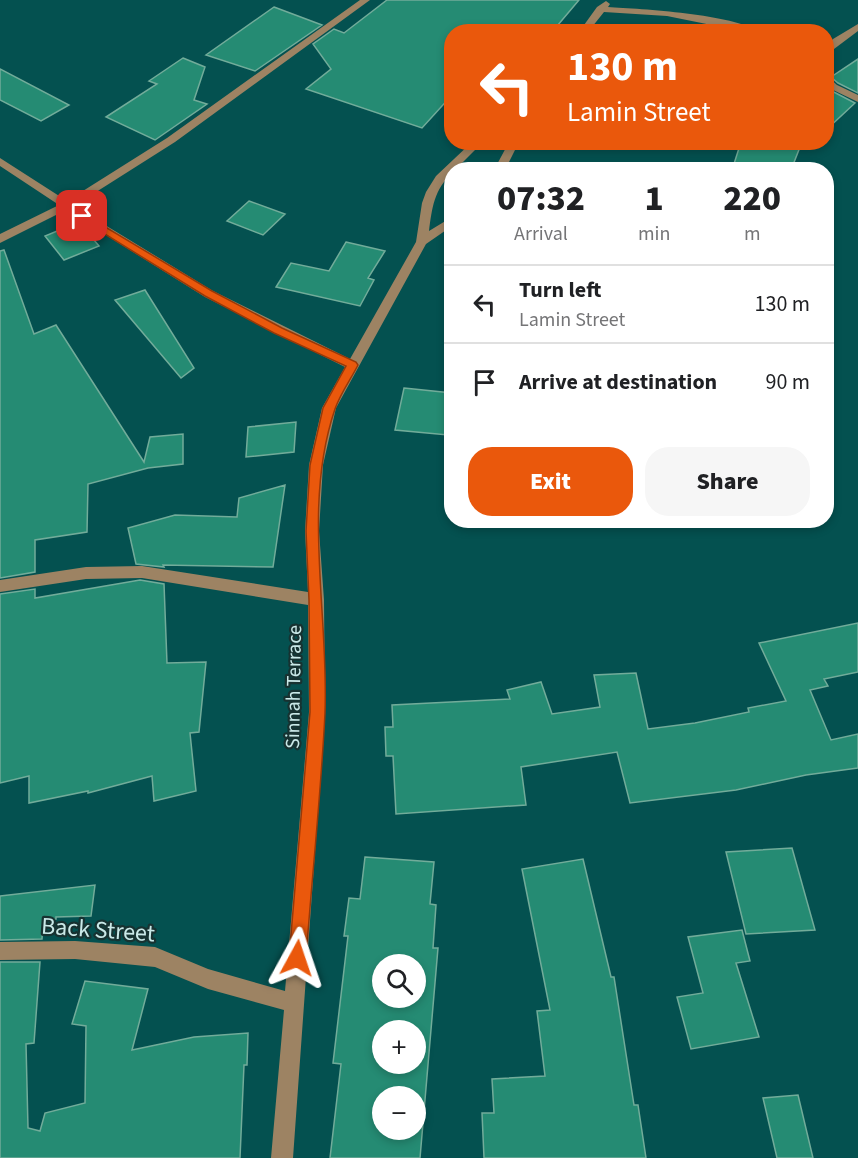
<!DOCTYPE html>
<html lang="en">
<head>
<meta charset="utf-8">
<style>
  body { margin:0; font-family:"Source Sans 3",sans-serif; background:#f6f6f6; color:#202124; height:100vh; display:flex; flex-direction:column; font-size:22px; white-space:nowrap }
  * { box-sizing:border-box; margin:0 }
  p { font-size:20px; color:#757577 }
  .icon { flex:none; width:33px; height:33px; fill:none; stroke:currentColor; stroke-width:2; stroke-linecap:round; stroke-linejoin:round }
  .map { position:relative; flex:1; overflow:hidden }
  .sheet { position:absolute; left:444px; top:162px; width:390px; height:366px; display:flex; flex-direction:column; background:#fff; border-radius:24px; box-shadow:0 3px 9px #0003 }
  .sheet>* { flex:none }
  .hud { position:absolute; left:444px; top:24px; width:390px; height:126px; border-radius:24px; box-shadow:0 3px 9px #0003; background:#ea580c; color:#fff; overflow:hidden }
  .fabs { position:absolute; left:372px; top:954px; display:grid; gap:12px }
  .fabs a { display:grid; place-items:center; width:54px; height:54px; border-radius:50%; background:#fff; box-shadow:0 3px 9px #0003; font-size:30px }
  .pin { position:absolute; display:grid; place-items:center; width:51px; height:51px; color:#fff; margin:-26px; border-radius:12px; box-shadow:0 3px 9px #0006 }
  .me { position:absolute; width:66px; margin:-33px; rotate:5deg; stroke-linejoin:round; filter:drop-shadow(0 0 4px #0008) }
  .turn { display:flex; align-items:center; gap:21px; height:126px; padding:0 24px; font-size:27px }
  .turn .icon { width:78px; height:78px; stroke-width:2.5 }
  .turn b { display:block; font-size:42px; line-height:51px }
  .eta { display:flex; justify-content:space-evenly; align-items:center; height:102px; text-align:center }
  .eta b { font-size:36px; font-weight:800; line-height:42px }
  .action { display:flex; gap:12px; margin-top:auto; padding:12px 24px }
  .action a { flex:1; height:69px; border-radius:24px; background:#ea580c; color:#fff; font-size:24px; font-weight:800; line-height:69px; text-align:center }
  .action a+a { background:#f6f6f6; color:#202124 }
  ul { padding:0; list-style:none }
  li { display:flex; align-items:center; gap:18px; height:78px; padding:0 24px; border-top:2px solid #e0e0e0 }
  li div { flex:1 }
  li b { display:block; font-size:22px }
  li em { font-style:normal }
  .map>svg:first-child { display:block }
</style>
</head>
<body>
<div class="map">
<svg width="858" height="1158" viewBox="0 0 858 1158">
  <rect width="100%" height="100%" fill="#045150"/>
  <!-- building -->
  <path fill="#258b73" stroke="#72ac9a" stroke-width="1.5" fill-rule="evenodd" d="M387,0H579L552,32H452V95L422,128L306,89L331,69L313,44L334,29L344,33Z
    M274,7L322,25L255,71L206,55Z
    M183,58L205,67L194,100L207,104L155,140L106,117L157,84L149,81Z
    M858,59V93L838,83L831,77Z
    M0,69L69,105L41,121L0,100Z
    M826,88L855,103L826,130Z
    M741,142H802L791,170H732Z
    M249,201L285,214L263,235L227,221Z
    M79,222L99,246L64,260L45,236Z
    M346,242L385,251L368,278L374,280L360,306L276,287L291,263L329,271Z
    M4,250L34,334L56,325L144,462L150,437L183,434V464L148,468L88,484L87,532L35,540V572L0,578V251Z
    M145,290L194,368L181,378L115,300Z
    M404,388L452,393V414L448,435L395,430Z
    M296,422L294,452L246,457L248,427Z
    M285,485L273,567L163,565L164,567L136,564L128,528L175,515L237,517L239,498Z
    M140,580L164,584L167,663L206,662L199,732L190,733L196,791L154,801L152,776L88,793V791L29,803V776L0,783V594L35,589V598Z
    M858,623V672L824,679L828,686L810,690L831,740L858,734V768L806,775L736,790L630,803L617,752L521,767L526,805L396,814L393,756H386L385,727H393L392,705L510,699L507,690L541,682L552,714L600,707L594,675L636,673L648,729L695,723L749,712L748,708L786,701L759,643Z
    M792,848L815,930L746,934L726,852Z
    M365,857L434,862L430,904L436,905L433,948H438L420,1158H330L341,1064L333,1063L348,936H344L349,898L360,899ZM382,964H416V998H382ZM382,1030H416V1064H382ZM382,1096H416V1130H382Z
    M583,859L611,977H614L634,1105H638L646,1158H484L482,1113H494L492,1079L545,1076L537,1011L550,1010L522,869Z
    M95,885L91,916L56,917V919L43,921L42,939L0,940V896Z
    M742,930L750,961L736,963L759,1037L691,1049L677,997L703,993L688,937Z
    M0,962H40L34,1043L26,1044L28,1128L40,1131L45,1113L85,1103L86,1026L72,1024L85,981L148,989L132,1050L194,1037L248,1033L247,1065H244L240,1158H0Z
    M798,1095L813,1158H777L763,1098Z"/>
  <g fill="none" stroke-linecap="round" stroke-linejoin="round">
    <!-- minor -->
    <path fill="#9d8363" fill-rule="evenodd" d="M360,0H370L175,142L74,206L213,291L350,359L416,242L422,203L426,192L436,176L472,142H483L455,170H452V173C434,190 432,208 429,231L452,217V226L426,244L336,408L323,465L319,531L324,600L325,712L293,1158H271L284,1010L208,989L155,967L75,959L0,960V942L75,941L155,947L208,969L285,991L309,712L308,605L142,578L86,579L0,592V580L86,567L142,566L308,592L305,531L309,465L322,408L345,367L205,297L66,210L0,243V234L59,205L0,166V158L67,201L167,138Z
      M606,1L610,4L608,7C641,9 734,14 759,32H746L667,16L604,12L588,32H579L597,7Z
      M858,24V31L826,55V46L833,39Z
      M826,75L837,85L858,95V102L831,89L826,84Z
      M509,142H519L505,170H494Z"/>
  </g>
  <!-- route -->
  <path fill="#ea580c" stroke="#983908" stroke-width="1.5" d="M82,213L212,291L282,328L356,362L358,365C351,379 340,394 335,409C302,506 329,613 325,713C321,794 312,876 306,958L304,964L297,967L291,964L289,958L310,712L309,600L306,531L310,465L323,408L346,366L274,333L205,296L79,218V214Z"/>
  <g text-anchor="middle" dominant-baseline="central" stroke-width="4.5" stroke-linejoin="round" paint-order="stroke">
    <!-- street labels -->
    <g font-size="20" fill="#cae9e8" stroke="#173231">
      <text transform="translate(294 687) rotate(-89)">Sinnah Terrace</text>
    </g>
    <!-- near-street labels -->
    <g font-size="24" fill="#cae9e8" stroke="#173231">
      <text transform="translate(98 930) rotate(4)">Back Street</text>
    </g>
  </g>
</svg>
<div class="fabs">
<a><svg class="icon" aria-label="search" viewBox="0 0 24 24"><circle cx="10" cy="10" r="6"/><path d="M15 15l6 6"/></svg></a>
<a>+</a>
<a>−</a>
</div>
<div class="pin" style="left:82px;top:216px;background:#d93025"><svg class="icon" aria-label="arrive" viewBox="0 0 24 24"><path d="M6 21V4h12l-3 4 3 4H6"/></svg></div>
<svg class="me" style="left:297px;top:958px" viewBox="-20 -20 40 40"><path d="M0-17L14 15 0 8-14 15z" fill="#ea580c" stroke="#fff" stroke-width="4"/></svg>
<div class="hud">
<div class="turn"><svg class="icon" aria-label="left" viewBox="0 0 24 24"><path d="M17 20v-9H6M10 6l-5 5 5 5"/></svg><div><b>130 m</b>Lamin Street</div></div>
</div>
<section class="sheet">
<div class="eta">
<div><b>07:32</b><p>Arrival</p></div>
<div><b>1</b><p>min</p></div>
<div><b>220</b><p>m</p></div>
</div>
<ul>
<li><svg class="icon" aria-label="left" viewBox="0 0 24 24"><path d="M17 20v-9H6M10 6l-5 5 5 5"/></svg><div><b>Turn left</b><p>Lamin Street</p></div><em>130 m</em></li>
<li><svg class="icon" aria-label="arrive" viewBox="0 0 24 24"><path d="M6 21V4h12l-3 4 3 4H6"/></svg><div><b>Arrive at destination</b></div><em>90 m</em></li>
</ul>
<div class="action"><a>Exit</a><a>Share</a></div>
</section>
</div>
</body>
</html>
